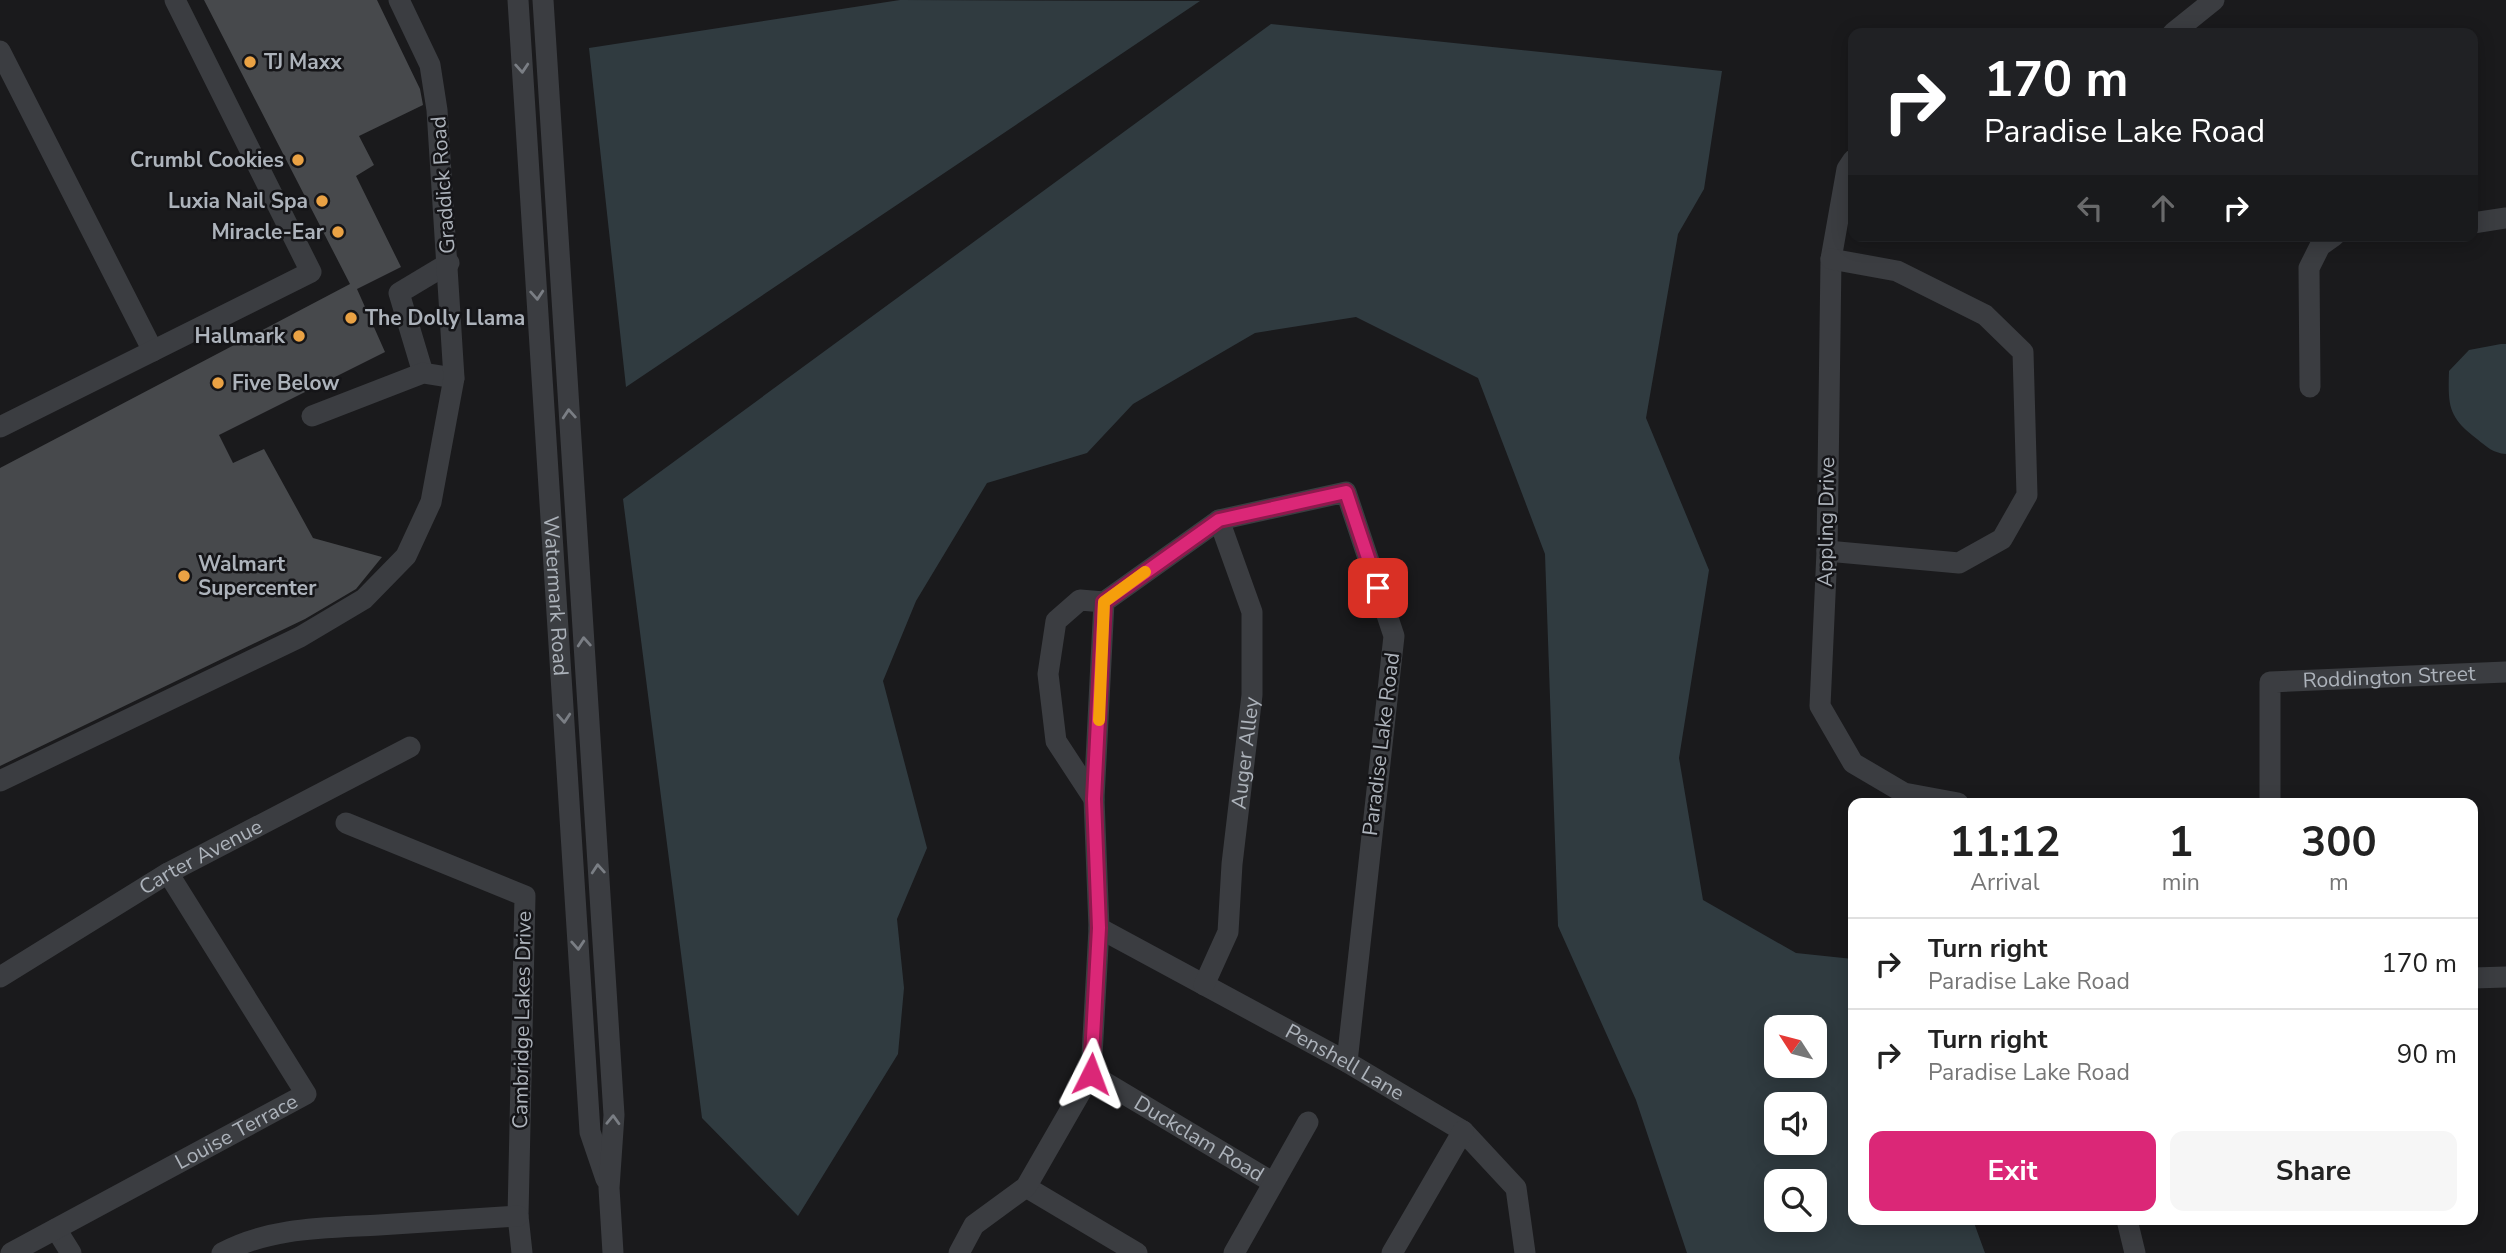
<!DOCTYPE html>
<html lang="en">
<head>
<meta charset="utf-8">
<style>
  body { margin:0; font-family:"Nunito Sans",sans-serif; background:#f6f6f6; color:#222; height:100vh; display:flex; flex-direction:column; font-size:26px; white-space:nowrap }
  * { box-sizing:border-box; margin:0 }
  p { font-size:23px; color:#767676 }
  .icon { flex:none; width:38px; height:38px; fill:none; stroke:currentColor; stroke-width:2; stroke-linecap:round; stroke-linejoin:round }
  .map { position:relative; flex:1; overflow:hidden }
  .side { position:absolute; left:1848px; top:798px; width:630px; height:427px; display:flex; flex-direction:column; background:#fff; border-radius:14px; box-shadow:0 4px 18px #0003 }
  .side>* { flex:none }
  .top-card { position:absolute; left:1848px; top:28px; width:630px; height:214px; border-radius:14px; box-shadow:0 4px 18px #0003; background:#202124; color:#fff; overflow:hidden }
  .needle { width:46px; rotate:306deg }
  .buttons { position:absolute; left:1764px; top:1015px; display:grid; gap:14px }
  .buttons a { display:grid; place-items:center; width:63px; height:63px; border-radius:14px; background:#fff; box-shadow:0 4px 18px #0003; font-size:35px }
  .pin { position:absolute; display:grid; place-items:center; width:60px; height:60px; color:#fff; margin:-30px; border-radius:14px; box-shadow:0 4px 10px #0006 }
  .me { position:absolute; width:77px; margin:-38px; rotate:3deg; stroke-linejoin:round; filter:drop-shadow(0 0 5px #0008) }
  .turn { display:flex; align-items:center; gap:24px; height:147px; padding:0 21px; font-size:32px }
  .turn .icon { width:91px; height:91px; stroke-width:2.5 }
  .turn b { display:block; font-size:49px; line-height:60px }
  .lanes { display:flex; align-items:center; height:66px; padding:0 21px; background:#0003; justify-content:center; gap:35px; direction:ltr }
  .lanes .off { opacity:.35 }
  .eta { display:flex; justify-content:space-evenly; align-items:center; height:119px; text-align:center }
  .eta b { font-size:42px; font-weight:700; line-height:49px }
  .cta { display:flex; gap:14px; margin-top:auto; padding:14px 21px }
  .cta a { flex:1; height:80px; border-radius:14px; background:#db2777; color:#fff; font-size:28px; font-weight:700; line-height:80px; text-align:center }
  .cta a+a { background:#f6f6f6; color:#222 }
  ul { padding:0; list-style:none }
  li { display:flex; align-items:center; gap:21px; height:91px; padding:0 21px; border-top:2px solid #e0e0e0 }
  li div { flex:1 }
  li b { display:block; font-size:26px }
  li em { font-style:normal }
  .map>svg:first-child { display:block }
</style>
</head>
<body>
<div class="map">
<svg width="2506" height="1253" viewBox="0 0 2506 1253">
  <rect width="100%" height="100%" fill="#1a1a1c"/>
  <!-- water -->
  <path fill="#303b40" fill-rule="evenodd" d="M900,0L1200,1L626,387L589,48Z
    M1271,24L1722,71L1704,189L1678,234L1646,418L1709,570L1679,758L1703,900L1796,953L1853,959V1220H1973L1985,1253H1687L1636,1100L1558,926L1545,554L1478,378L1356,317L1255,333L1133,404L1087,453L987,483L916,601L883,681L927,848L897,919L904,988L898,1054L798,1216L702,1118L623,499ZM1815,1027V1066H1776V1027ZM1776,1104H1815V1143H1776ZM1776,1181H1815V1220H1776Z
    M2501,344H2506V454C2493,453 2487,447 2477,439C2448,417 2448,406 2449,371L2469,350Z"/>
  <!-- building -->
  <path fill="#47494c" d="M204,0H377L420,89L423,105L359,136L374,165L356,176L401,267L357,289L385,352L219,435L233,463L264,449L313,538L382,557L356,589L305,619L0,766V468L350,284Z"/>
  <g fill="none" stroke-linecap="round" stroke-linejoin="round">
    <!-- minor -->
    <g stroke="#3b3d41" stroke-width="21">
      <path id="s1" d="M518,0L590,1132L606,1179"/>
      <path d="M543,0L614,1115L609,1188L613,1253"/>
      <path d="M2173,33L2214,0"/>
      <path d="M0,51L153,351"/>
      <path d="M1853,160L1847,169L1831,259L1827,551L1820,706L1853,763L1904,793L1958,803"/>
      <path d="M2473,223L2506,218"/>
      <path d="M423,373L399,293L449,263"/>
      <path d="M2310,387L2309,268L2320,246L2334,236"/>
      <path d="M312,416L423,373L454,378"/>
      <path d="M0,427L311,272L175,0"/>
      <path d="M1827,551L1959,563L2002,539L2027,495L2023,352L1985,315L1897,271L1831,259"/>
      <path d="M0,781L300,637L364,599L406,556L431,502L454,378L437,110L430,65L399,0"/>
      <path d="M1094,799L1056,741L1048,674L1056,621L1080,600L1104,602"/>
      <path id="s2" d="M2270,803V682L2506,672"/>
      <path d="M346,823L525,896L518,1216L522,1253"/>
      <path id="s3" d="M1099,928L1347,1062L1463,1131L1516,1188L1525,1253"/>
      <path id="s4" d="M0,977L168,873L410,747"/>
      <path d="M2473,978L2506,977"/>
      <path id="s5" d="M1204,985L1228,932L1232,864L1252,695V612L1219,520"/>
      <path id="s6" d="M1091,1074L1272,1182"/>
      <path d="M1026,1187L1137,1253"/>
      <path d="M2127,1220L2135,1253"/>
      <path d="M56,1229L71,1253"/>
      <path id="s7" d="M11,1253L306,1094L168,873"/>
      <path d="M222,1253C270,1227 326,1228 379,1225C425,1222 471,1219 518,1216"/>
      <path d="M959,1253L974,1225L1026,1187L1091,1074L1099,928L1094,799L1104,602L1219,520L1346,492L1394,636L1347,1062"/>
      <path d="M1234,1253L1308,1122"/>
      <path d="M1392,1253L1463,1131"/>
    </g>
  </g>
  <!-- one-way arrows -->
  <defs><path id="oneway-chevron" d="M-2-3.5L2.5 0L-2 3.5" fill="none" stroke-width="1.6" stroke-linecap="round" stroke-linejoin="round" transform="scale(1.75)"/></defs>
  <g stroke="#7a7e84">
    <use href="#oneway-chevron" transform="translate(522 68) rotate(86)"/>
    <use href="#oneway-chevron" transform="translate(537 295) rotate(86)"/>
    <use href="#oneway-chevron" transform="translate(569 414) rotate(-94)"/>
    <use href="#oneway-chevron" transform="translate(584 642) rotate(-94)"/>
    <use href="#oneway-chevron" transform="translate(564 718) rotate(86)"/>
    <use href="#oneway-chevron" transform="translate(598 869) rotate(-94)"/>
    <use href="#oneway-chevron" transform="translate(578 945) rotate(86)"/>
    <use href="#oneway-chevron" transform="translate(613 1120) rotate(-88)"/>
  </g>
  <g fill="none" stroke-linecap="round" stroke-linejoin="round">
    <defs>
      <path id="route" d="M1091,1074L1099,928L1094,799L1104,602L1219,520L1346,492L1378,588"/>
    </defs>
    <!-- route casing -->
    <use href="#route" stroke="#8e194d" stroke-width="18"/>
    <!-- route -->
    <use href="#route" stroke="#db2777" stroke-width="12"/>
    <!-- slow -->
    <path stroke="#f59e0b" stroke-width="12" d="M1099,720L1104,602L1145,572"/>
  </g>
  <!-- markers -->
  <g fill="#eaa244" stroke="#151518" stroke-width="2.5">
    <circle cx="250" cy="62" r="7"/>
    <circle cx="298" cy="160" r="7"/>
    <circle cx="322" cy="201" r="7"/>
    <circle cx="338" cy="232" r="7"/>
    <circle cx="351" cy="318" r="7"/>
    <circle cx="299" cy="336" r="7"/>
    <circle cx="218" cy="383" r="7"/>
    <circle cx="184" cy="576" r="7"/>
  </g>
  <g text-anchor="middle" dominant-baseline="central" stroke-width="5" stroke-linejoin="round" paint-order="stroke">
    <!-- poi labels -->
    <g font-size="21" font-weight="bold" fill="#adb3bb" stroke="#151518" text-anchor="start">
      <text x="264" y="62">TJ Maxx</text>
      <text x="284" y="160" text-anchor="end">Crumbl Cookies</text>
      <text x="308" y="201" text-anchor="end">Luxia Nail Spa</text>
      <text x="324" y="232" text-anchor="end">Miracle-Ear</text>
      <text x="365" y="318">The Dolly Llama</text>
      <text x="285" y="336" text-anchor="end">Hallmark</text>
      <text x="232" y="383">Five Below</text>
      <text x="198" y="564">Walmart<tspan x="198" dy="24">Supercenter</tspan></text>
    </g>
    <!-- street labels -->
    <g font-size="21" fill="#adb3bb" stroke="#151518">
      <text transform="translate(443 185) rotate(-94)">Graddick Road</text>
      <text transform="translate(1826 522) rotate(-89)">Appling Drive</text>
      <text stroke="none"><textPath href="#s1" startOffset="597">Watermark Road</textPath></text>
      <text stroke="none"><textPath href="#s2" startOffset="240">Roddington Street</textPath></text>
      <text transform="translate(1381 744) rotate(-83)">Paradise Lake Road</text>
      <text stroke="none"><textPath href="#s5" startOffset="238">Auger Alley</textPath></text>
      <text stroke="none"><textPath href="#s4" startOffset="234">Carter Avenue</textPath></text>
      <text transform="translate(522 1020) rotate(-89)">Cambridge Lakes Drive</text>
      <text stroke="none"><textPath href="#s3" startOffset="280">Penshell Lane</textPath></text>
      <text stroke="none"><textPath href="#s7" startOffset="256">Louise Terrace</textPath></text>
      <text stroke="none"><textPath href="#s6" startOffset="126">Duckclam Road</textPath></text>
    </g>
  </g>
</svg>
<div class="buttons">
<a><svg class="needle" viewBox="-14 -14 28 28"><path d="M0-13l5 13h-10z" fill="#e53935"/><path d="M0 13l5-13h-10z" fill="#767676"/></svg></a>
<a><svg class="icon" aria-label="sound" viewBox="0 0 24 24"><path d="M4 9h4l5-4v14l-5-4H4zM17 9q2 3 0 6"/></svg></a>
<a><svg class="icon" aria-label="search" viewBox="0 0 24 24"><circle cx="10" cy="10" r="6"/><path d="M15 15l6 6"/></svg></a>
</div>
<div class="pin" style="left:1378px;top:588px;background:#d93025"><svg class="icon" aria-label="arrive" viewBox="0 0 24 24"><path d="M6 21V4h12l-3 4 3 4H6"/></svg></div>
<svg class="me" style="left:1091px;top:1074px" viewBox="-20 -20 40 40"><path d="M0-17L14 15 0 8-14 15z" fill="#db2777" stroke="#fff" stroke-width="4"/></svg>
<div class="top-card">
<div class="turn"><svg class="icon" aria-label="right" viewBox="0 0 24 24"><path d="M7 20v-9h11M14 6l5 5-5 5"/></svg><div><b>170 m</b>Paradise Lake Road</div></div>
<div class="lanes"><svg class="icon off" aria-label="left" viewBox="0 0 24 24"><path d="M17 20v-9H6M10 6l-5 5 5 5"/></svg><svg class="icon off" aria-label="ahead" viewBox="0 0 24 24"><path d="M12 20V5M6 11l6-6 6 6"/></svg><svg class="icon" aria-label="right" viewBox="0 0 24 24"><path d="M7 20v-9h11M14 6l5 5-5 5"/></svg></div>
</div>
<section class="side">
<div class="eta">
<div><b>11:12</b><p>Arrival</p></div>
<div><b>1</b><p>min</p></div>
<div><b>300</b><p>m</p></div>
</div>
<ul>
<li><svg class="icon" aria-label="right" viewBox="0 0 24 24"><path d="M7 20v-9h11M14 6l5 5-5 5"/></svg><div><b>Turn right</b><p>Paradise Lake Road</p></div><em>170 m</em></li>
<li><svg class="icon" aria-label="right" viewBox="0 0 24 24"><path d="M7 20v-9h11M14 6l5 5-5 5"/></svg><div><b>Turn right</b><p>Paradise Lake Road</p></div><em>90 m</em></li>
</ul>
<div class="cta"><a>Exit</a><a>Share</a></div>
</section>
</div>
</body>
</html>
